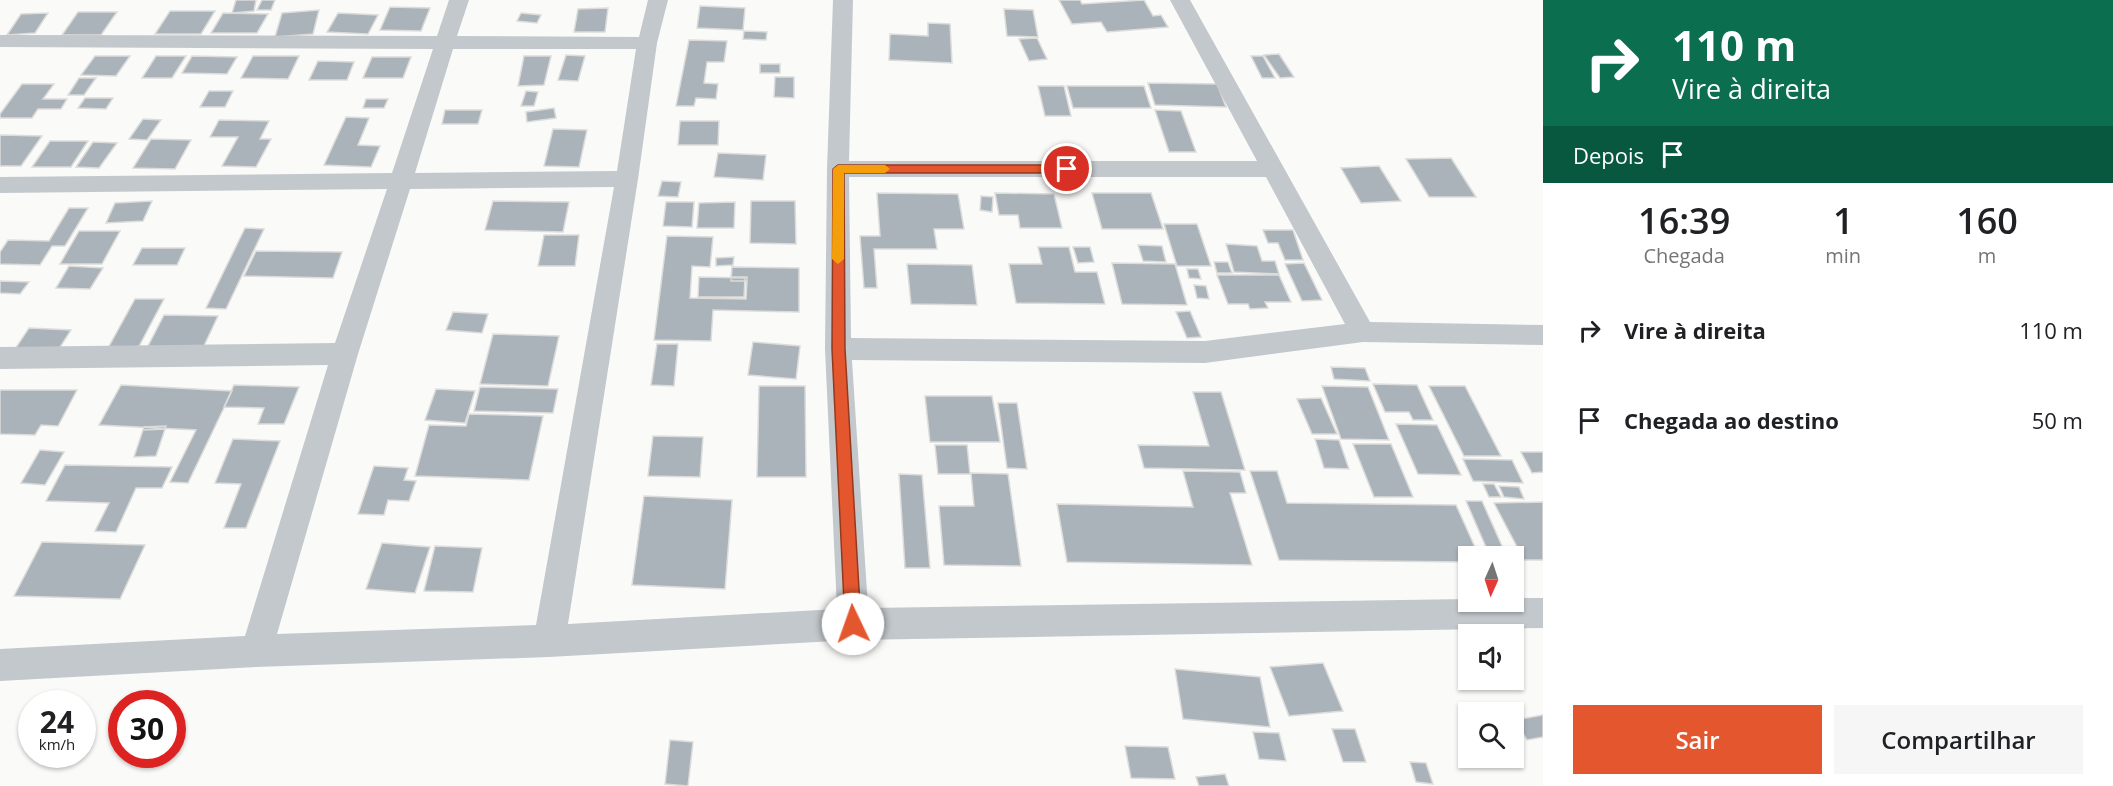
<!DOCTYPE html>
<html lang="pt">
<head>
<meta charset="utf-8">
<style>
  body { margin:0; font-family:"Open Sans",sans-serif; background:#f6f6f6; color:#202124; height:100vh; display:flex; flex-direction:column; font-size:22px; white-space:nowrap }
  * { box-sizing:border-box; margin:0 }
  p { font-size:20px; color:#757577 }
  .icon { flex:none; width:33px; height:33px; fill:none; stroke:currentColor; stroke-width:2; stroke-linecap:round; stroke-linejoin:round }
  .map { position:relative; flex:1; overflow:hidden }
  .details { display:flex; flex-direction:column; background:#fff; width:570px }
  .details>* { flex:none }
  .banner { background:#0b6e4f; color:#fff; overflow:hidden }
  .needle { width:39px; rotate:183deg }
  .fabs { position:absolute; left:1458px; top:546px; display:grid; gap:12px }
  .fabs a { display:grid; place-items:center; width:66px; height:66px; border-radius:0px; background:#fff; box-shadow:0 2px 4px #0004; font-size:30px }
  .speed { position:absolute; left:18px; top:690px; display:flex; gap:12px; font-size:30px; font-weight:700; text-align:center }
  .speed>* { display:grid; place-content:center; width:78px; height:78px; border-radius:50%; background:#fff; box-shadow:0 2px 4px #0004; line-height:1 }
  .speed small { font-size:15px; font-weight:400 }
  .speed .limit { border:9px solid #d22; background:#fff; color:#111 }
  .pin { position:absolute; display:grid; place-items:center; width:51px; height:51px; color:#fff; margin:-26px; border:3px solid #fff; border-radius:50%; box-shadow:0 2px 6px #0007 }
  .me { position:absolute; width:66px; margin:-33px; rotate:357deg; stroke-linejoin:round; filter:drop-shadow(0 0 4px #0008) }
  .turn { display:flex; align-items:center; gap:21px; height:126px; padding:0 30px; font-size:27px }
  .turn .icon { width:78px; height:78px; stroke-width:2.5 }
  .turn b { display:block; font-size:42px; line-height:51px }
  .then { display:flex; align-items:center; height:57px; padding:0 30px; background:#0003; gap:12px; font-size:22px }
  .eta { display:flex; justify-content:space-evenly; align-items:center; height:102px; text-align:center }
  .eta b { font-size:36px; font-weight:600; line-height:42px }
  .action { display:flex; gap:12px; margin-top:auto; padding:12px 30px }
  .action a { flex:1; height:69px; border-radius:0px; background:#e4572e; color:#fff; font-size:24px; font-weight:600; line-height:69px; text-align:center }
  .action a+a { background:#f6f6f6; color:#202124 }
  ul { padding:0; list-style:none }
  li { display:flex; align-items:center; gap:18px; height:90px; padding:0 30px }
  li div { flex:1 }
  li b { display:block; font-size:22px }
  li em { font-style:normal }
  main { display:flex; flex:1; min-height:0 }
  .map>svg:first-child { display:block }
</style>
</head>
<body>
<main>
<div class="map">
<svg width="1543" height="786" viewBox="0 0 1543 786">
  <rect width="100%" height="100%" fill="#fafaf8"/>
  <!-- building -->
  <path fill="#aab3b9" stroke="#dcdcda" stroke-width="1.5" d="M236,0H256L254,11L232,13Z
    M236,0H256L254,11L232,13Z
    M262,0H275L271,10H257Z
    M262,0H275L271,10H257Z
    M1059,0H1080L1082,4L1144,0L1153,16L1161,15L1168,27L1107,32L1101,22L1072,24Z
    M1059,0H1080L1082,4L1144,0L1153,16L1161,15L1168,27L1107,32L1101,22L1072,24Z
    M700,6L745,8L743,30L697,28Z
    M700,6L745,8L743,30L697,28Z
    M390,7L430,8L421,31L380,30Z
    M390,7L430,8L421,31L380,30Z
    M608,8L605,32H574L578,9Z
    M608,8L605,32H574L578,9Z
    M1004,9L1033,10L1038,37L1007,36Z
    M1004,9L1033,10L1038,37L1007,36Z
    M319,10L313,34L275,37L282,13Z
    M319,10L313,34L275,37L282,13Z
    M170,11H215L201,34H155Z
    M170,11H215L201,34H155Z
    M78,12H117L101,35H62Z
    M78,12H117L101,35H62Z
    M48,13L35,33L7,35L21,14Z
    M48,13L35,33L7,35L21,14Z
    M223,13L268,14L257,33H211Z
    M223,13L268,14L257,33H211Z
    M338,13L378,15L368,34L327,32Z
    M338,13L378,15L368,34L327,32Z
    M521,13L541,15L537,23L517,21Z
    M521,13L541,15L537,23L517,21Z
    M928,23L950,24L952,63L889,60L890,34L928,36Z
    M928,23L950,24L952,63L889,60L890,34L928,36Z
    M744,31L767,32L766,40L743,39Z
    M744,31L767,32L766,40L743,39Z
    M1037,38L1047,59L1029,61L1019,39Z
    M1037,38L1047,59L1029,61L1019,39Z
    M689,40L727,41L724,62H707L704,83L718,84L716,99L696,98L694,106H676Z
    M689,40L727,41L724,62H707L704,83L718,84L716,99L696,98L694,106H676Z
    M1279,54L1294,77L1280,78L1264,55Z
    M566,55L585,56L578,81L558,80Z
    M566,55L585,56L578,81L558,80Z
    M95,56H130L116,76L81,75Z
    M95,56H130L116,76L81,75Z
    M156,56H186L172,78H142Z
    M156,56H186L172,78H142Z
    M192,56L237,57L227,74L182,73Z
    M192,56L237,57L227,74L182,73Z
    M253,56H299L288,79L241,78Z
    M253,56H299L288,79L241,78Z
    M524,56H551L544,85L518,86Z
    M524,56H551L544,85L518,86Z
    M1251,56H1263L1275,78H1262Z
    M372,57H411L403,78H363Z
    M372,57H411L403,78H363Z
    M318,61L354,62L347,80H309Z
    M318,61L354,62L347,80H309Z
    M760,64H780V73H760Z
    M760,64H780V73H760Z
    M775,77H794V98L774,97Z
    M775,77H794V98L774,97Z
    M79,78H96L84,95H68Z
    M79,78H96L84,95H68Z
    M1148,83L1217,84L1226,107L1155,105Z
    M1148,83L1217,84L1226,107L1155,105Z
    M22,84H54L43,99H67L61,109H38L32,118H0V114Z
    M22,84H54L43,99H67L61,109H38L32,118H0V114Z
    M1038,86H1064L1071,116H1045Z
    M1038,86H1064L1071,116H1045Z
    M1067,86H1144L1151,108H1073Z
    M1067,86H1144L1151,108H1073Z
    M209,91H233L225,107H200Z
    M209,91H233L225,107H200Z
    M526,91L538,92L534,106H521Z
    M526,91L538,92L534,106H521Z
    M85,98H113L106,109L78,108Z
    M85,98H113L106,109L78,108Z
    M366,99H388L384,108H363Z
    M366,99H388L384,108H363Z
    M554,108L556,118L527,122L526,112Z
    M554,108L556,118L527,122L526,112Z
    M445,110H482L478,124H442Z
    M445,110H482L478,124H442Z
    M1155,110L1181,111L1196,152H1169Z
    M1155,110L1181,111L1196,152H1169Z
    M346,117L369,118L358,145L380,146L371,167L324,165Z
    M346,117L369,118L358,145L380,146L371,167L324,165Z
    M143,119L161,120L147,140L129,139Z
    M143,119L161,120L147,140L129,139Z
    M219,120L269,121L260,139H271L256,167L222,166L238,137H210Z
    M219,120L269,121L260,139H271L256,167L222,166L238,137H210Z
    M680,121H719L718,145H678Z
    M680,121H719L718,145H678Z
    M553,129L587,130L579,167L544,166Z
    M553,129L587,130L579,167L544,166Z
    M0,135L42,136L21,166H0Z
    M0,135L42,136L21,166H0Z
    M151,139L191,140L175,169L133,168Z
    M151,139L191,140L175,169L133,168Z
    M50,141H88L71,167H32Z
    M50,141H88L71,167H32Z
    M93,142L117,143L99,168L76,167Z
    M93,142L117,143L99,168L76,167Z
    M718,153L766,155L763,180L714,177Z
    M718,153L766,155L763,180L714,177Z
    M1451,158L1476,197H1429L1406,159Z
    M1379,166L1401,201L1361,203L1341,168Z
    M662,181L681,182L678,197L658,196Z
    M662,181L681,182L678,197L658,196Z
    M877,193L958,194L964,229H934L937,249H874L877,288H864L860,236H880Z
    M877,193L958,194L964,229H934L937,249H874L877,288H864L860,236H880Z
    M995,193L1054,194L1062,228H1020L1018,215H999Z
    M995,193L1054,194L1062,228H1020L1018,215H999Z
    M1092,193H1151L1163,229H1102Z
    M1092,193H1151L1163,229H1102Z
    M981,196L993,197L992,212L980,210Z
    M981,196L993,197L992,212L980,210Z
    M152,201L143,221L106,223L115,203Z
    M152,201L143,221L106,223L115,203Z
    M493,201L569,202L563,232L485,230Z
    M493,201L569,202L563,232L485,230Z
    M751,201H795L796,244L750,243Z
    M751,201H795L796,244L750,243Z
    M666,202H694L692,227L663,226Z
    M666,202H694L692,227L663,226Z
    M735,202L734,228H697L699,203Z
    M735,202L734,228H697L699,203Z
    M69,208H88L65,246H52L40,265L0,264V252L8,240L49,241Z
    M69,208H88L65,246H52L40,265L0,264V252L8,240L49,241Z
    M1164,224H1197L1211,266H1177Z
    M1164,224H1197L1211,266H1177Z
    M245,228L264,229L226,309L206,308Z
    M245,228L264,229L226,309L206,308Z
    M1263,230H1293L1303,260H1285L1278,243H1268Z
    M79,231H120L102,264H60Z
    M79,231H120L102,264H60Z
    M544,235H579L575,266H538Z
    M544,235H579L575,266H538Z
    M667,236L713,237L710,267L692,266L690,298L746,299L747,277H731L732,267L799,268V312L713,310L711,341L654,340Z
    M667,236L713,237L710,267L692,266L690,298L746,299L747,281H731L732,267L799,268V312L713,310L711,341L654,340Z
    M1226,244L1257,246L1262,261H1275L1279,274L1234,272Z
    M1138,245L1162,246L1166,262L1143,261Z
    M1138,245L1162,246L1166,262L1143,261Z
    M1038,247H1069L1075,272H1097L1105,304L1016,303L1009,264H1042Z
    M1038,247H1069L1075,272H1097L1105,304L1016,303L1009,264H1042Z
    M1073,247H1090L1094,262L1078,263Z
    M1073,247H1090L1094,262L1078,263Z
    M142,248H185L177,265H133Z
    M142,248H185L177,265H133Z
    M256,251L342,252L333,278L244,276Z
    M256,251L342,252L333,278L244,276Z
    M734,257L733,265L716,266V258Z
    M1214,262H1228L1232,273H1217Z
    M1112,263L1175,264L1187,305L1122,304Z
    M1112,263L1175,264L1187,305L1122,304Z
    M1304,263L1322,300L1302,301L1285,264Z
    M907,264L972,265L977,305L911,304Z
    M907,264L972,265L977,305L911,304Z
    M69,266L103,268L90,289L56,288Z
    M69,266L103,268L90,289L56,288Z
    M1187,269H1198L1201,279L1189,278Z
    M1217,275H1279L1291,302H1265L1268,308L1250,309L1248,304H1228Z
    M699,277L745,278L744,297H698Z
    M699,277L745,278L744,297H698Z
    M0,281L29,282L20,294L0,293Z
    M0,281L29,282L20,294L0,293Z
    M1194,285L1206,286L1209,299L1197,298Z
    M135,299H164L137,350H107Z
    M135,299H164L137,350H107Z
    M1190,311L1201,337L1187,338L1176,312Z
    M453,312L488,314L482,333L446,330Z
    M453,312L488,314L482,333L446,330Z
    M164,315L218,316L202,350L147,348Z
    M164,315L218,316L202,350L147,348Z
    M29,328L71,330L57,352L15,349Z
    M29,328L71,330L57,352L15,349Z
    M493,334L559,336L548,386L480,384Z
    M493,334L559,336L548,386L480,384Z
    M753,342L800,346L796,379L748,375Z
    M753,342L800,346L796,379L748,375Z
    M657,344H678L674,386L651,385Z
    M657,344H678L674,386L651,385Z
    M1331,367L1365,368L1370,381L1334,379Z
    M1373,384L1417,385L1433,420H1413L1409,412H1385Z
    M121,385L232,391L188,483L170,482L196,430L99,425Z
    M121,385L232,391L188,483L170,482L196,430L99,425Z
    M234,385L299,387L284,424H258L264,408L224,407Z
    M234,385L299,387L284,424H258L264,408L224,407Z
    M759,386H805L806,477H757Z
    M759,386H805L806,477H757Z
    M1322,386L1368,387L1389,440L1341,439Z
    M1429,386H1465L1501,456H1464Z
    M480,387L558,389L553,413L474,411Z
    M480,387L558,389L553,413L474,411Z
    M436,389L475,391L465,423L425,420Z
    M436,389L475,391L465,423L425,420Z
    M0,390H77L58,426L41,425L35,435L0,434Z
    M0,390H77L58,426L41,425L35,435L0,434Z
    M1193,392H1221L1245,470L1144,468L1138,445L1209,446Z
    M1193,392H1221L1245,470L1144,468L1138,445L1209,446Z
    M925,396H992L1000,442H930Z
    M925,396H992L1000,442H930Z
    M1321,398L1337,434H1312L1297,399Z
    M998,403H1017L1027,469L1007,468Z
    M998,403H1017L1027,469L1007,468Z
    M469,414L543,416L529,480L415,476L429,425L466,426Z
    M469,414L543,416L529,480L415,476L429,425L466,426Z
    M1396,424L1437,425L1461,475L1418,474Z
    M166,426L156,456L134,457L144,427Z
    M165,429L156,456L134,457L143,430Z
    M653,436L703,437L700,477L648,476Z
    M653,436L703,437L700,477L648,476Z
    M233,439L280,441L246,528H224L241,484L215,483Z
    M233,439L280,441L246,528H224L241,484L215,483Z
    M1315,439L1339,440L1349,469L1324,468Z
    M1353,444H1391L1413,497H1374Z
    M935,445H967L970,474H938Z
    M935,445H967L970,474H938Z
    M40,450L64,452L45,485L21,483Z
    M40,450L64,452L45,485L21,483Z
    M1521,452H1543V472L1532,473Z
    M1463,459L1512,460L1523,483L1473,481Z
    M65,465L172,467L162,488H136L116,532L95,531L109,503L46,501Z
    M65,465L172,467L162,488H136L116,532L95,531L109,503L46,501Z
    M374,466L408,468L404,480L416,481L409,501L388,500L384,515L358,514Z
    M1183,471L1240,472L1246,493H1230L1252,565L1067,562L1057,504L1193,507Z
    M1183,471L1240,472L1246,493H1230L1252,565L1067,562L1057,504L1193,507Z
    M1250,471H1277L1287,503L1456,505L1479,556H1468V562L1279,560Z
    M1250,471H1277L1287,503L1456,505L1479,556H1468V562L1279,560Z
    M971,473L1008,474L1021,566L944,565L939,506H974Z
    M971,473L1008,474L1021,566L944,565L939,506H974Z
    M899,474L922,475L930,568H905Z
    M899,474L922,475L930,568H905Z
    M1483,484H1494L1501,497H1489Z
    M1499,486L1519,487L1524,499L1504,497Z
    M644,496L732,500L725,589L632,585Z
    M644,496L732,500L725,589L632,585Z
    M1466,501H1482L1506,555L1489,554Z
    M1543,502V560H1524L1494,503Z
    M42,542L145,545L120,599L14,596Z
    M42,542L145,545L120,599L14,596Z
    M382,543L430,547L415,593L366,589Z
    M382,543L430,547L415,593L366,589Z
    M435,546L482,548L473,592L424,591Z
    M435,546L482,548L473,592L424,591Z
    M1323,663L1343,711L1289,716L1270,667Z
    M1323,663L1343,711L1289,716L1270,667Z
    M1175,669L1260,677L1270,727L1183,719Z
    M1175,669L1260,677L1270,727L1183,719Z
    M1543,715V737L1527,740L1515,720Z
    M1332,729H1355L1366,762H1343Z
    M1253,732L1279,733L1286,761L1259,759Z
    M670,740L693,742L688,786L665,784Z
    M1125,746L1168,747L1175,779L1131,778Z
    M1410,762L1426,763L1433,784L1416,782Z
    M1225,774L1229,786H1199L1196,777Z"/>
  <g fill="none" stroke-linecap="round" stroke-linejoin="round">
    <!-- minor -->
    <path fill="#c3c8cc" fill-rule="evenodd" d="M449,0H469L457,36L639,37L648,0H668L657,43L638,179L568,624L837,609L825,349L827,169L833,0H853L849,161H1257L1170,0H1190L1370,322L1543,325V345L1363,342L1205,363L852,360L868,608L1468,599V602H1514V598H1543V628L853,640L549,657L256,667L0,681V649L245,636L328,365L0,369V347L335,343L387,189L0,193V177L392,173L433,49L0,47V35L437,36ZM453,49H636L617,171L415,173ZM849,177H1266L1345,324L1205,341L851,338ZM614,187L536,625L277,634L358,354L410,189Z"/>
  </g>
  <!-- route -->
  <path fill="#e4572e" stroke="#94391e" stroke-width="1.5" d="M838,165H1067L1073,169L1067,173H844L845,349L861,624L859,630L853,632L848,630L845,624L832,349L833,169Z"/>
  <!-- slow -->
  <path fill="#f59e0b" d="M838,165H885L890,169L885,173H844V259L838,264L832,259L833,169Z"/>
</svg>
<div class="fabs">
<a><svg class="needle" viewBox="-14 -14 28 28"><path d="M0-13l5 13h-10z" fill="#e53935"/><path d="M0 13l5-13h-10z" fill="#757577"/></svg></a>
<a><svg class="icon" aria-label="sound" viewBox="0 0 24 24"><path d="M4 9h4l5-4v14l-5-4H4zM17 9q2 3 0 6"/></svg></a>
<a><svg class="icon" aria-label="search" viewBox="0 0 24 24"><circle cx="10" cy="10" r="6"/><path d="M15 15l6 6"/></svg></a>
</div>
<div class="speed"><div>24<small>km/h</small></div><div class="limit">30</div></div>
<div class="pin" style="left:1067px;top:169px;background:#d93025"><svg class="icon" aria-label="arrive" viewBox="0 0 24 24"><path d="M6 21V4h12l-3 4 3 4H6"/></svg></div>
<svg class="me" style="left:853px;top:624px" viewBox="-20 -20 40 40"><circle r="19" fill="#fff"/><path d="M0-13L10 11 0 6-10 11z" fill="#e4572e"/></svg>
</div>
<section class="details">
<div class="banner">
<div class="turn"><svg class="icon" aria-label="right" viewBox="0 0 24 24"><path d="M7 20v-9h11M14 6l5 5-5 5"/></svg><div><b>110 m</b>Vire à direita</div></div>
<div class="then">Depois<svg class="icon" aria-label="arrive" viewBox="0 0 24 24"><path d="M6 21V4h12l-3 4 3 4H6"/></svg></div>
</div>
<div class="eta">
<div><b>16:39</b><p>Chegada</p></div>
<div><b>1</b><p>min</p></div>
<div><b>160</b><p>m</p></div>
</div>
<ul>
<li><svg class="icon" aria-label="right" viewBox="0 0 24 24"><path d="M7 20v-9h11M14 6l5 5-5 5"/></svg><div><b>Vire à direita</b></div><em>110 m</em></li>
<li><svg class="icon" aria-label="arrive" viewBox="0 0 24 24"><path d="M6 21V4h12l-3 4 3 4H6"/></svg><div><b>Chegada ao destino</b></div><em>50 m</em></li>
</ul>
<div class="action"><a>Sair</a><a>Compartilhar</a></div>
</section>
</main>
</body>
</html>
